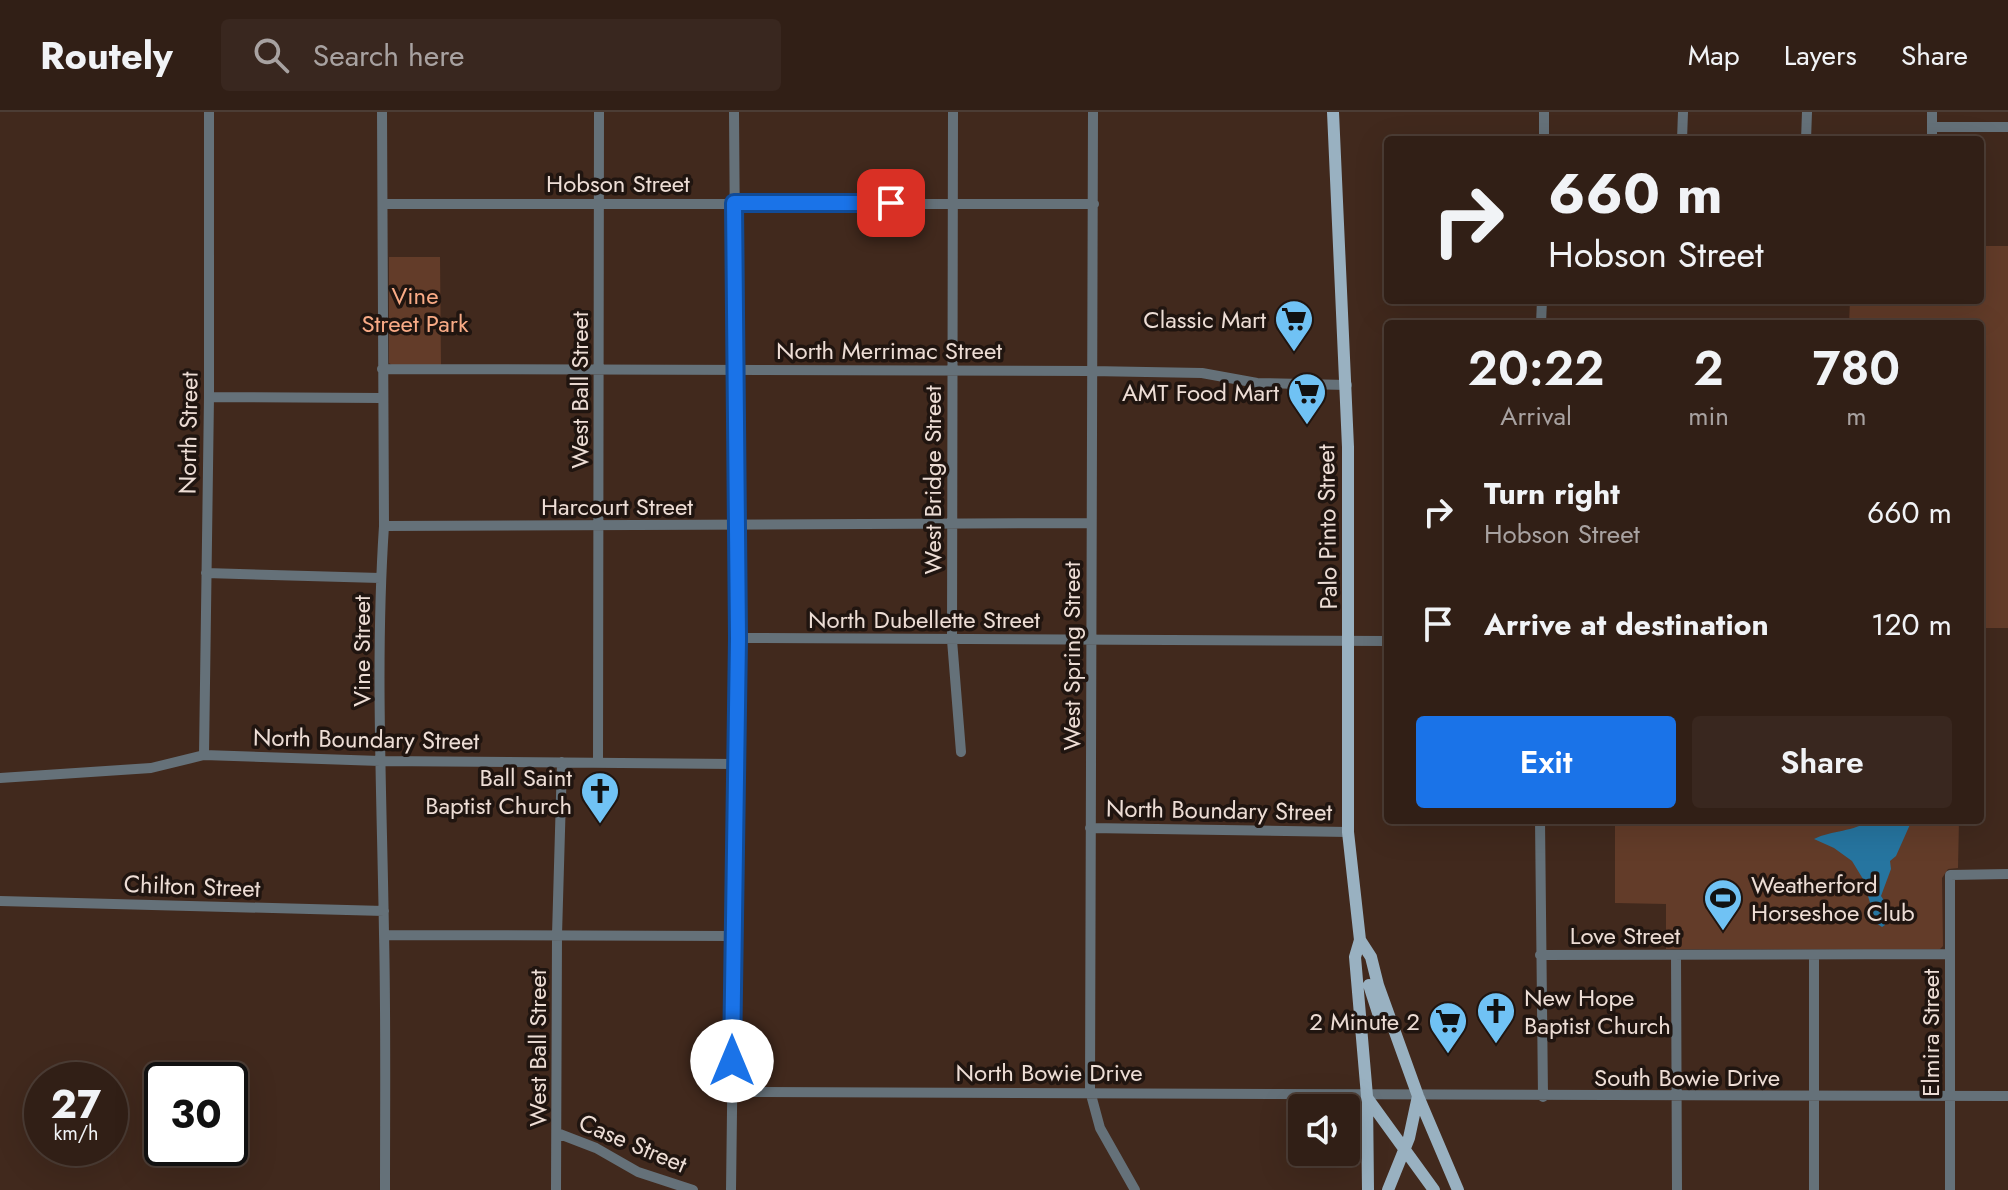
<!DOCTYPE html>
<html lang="en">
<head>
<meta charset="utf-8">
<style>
  body { margin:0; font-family:Jost,sans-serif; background:#39271f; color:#f1f3f6; height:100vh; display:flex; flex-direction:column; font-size:30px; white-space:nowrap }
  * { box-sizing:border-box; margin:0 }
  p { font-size:26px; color:#a8a2a1 }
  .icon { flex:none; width:44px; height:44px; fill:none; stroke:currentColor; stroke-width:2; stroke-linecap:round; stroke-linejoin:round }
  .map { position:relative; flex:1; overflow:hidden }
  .details { position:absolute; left:1384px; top:208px; width:600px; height:504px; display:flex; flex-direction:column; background:#311f16; border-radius:8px; box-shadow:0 8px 32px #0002,0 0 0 2px #4c3d35 }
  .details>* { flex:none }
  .top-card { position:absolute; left:1384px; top:24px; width:600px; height:168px; border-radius:8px; box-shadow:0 8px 32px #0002,0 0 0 2px #4c3d35; background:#311f16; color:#f1f3f6; overflow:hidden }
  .controls { position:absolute; left:1288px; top:982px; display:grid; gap:16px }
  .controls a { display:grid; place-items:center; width:72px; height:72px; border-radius:8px; background:#311f16; box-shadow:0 8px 32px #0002,0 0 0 2px #4c3d35; font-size:40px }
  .speed { position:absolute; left:24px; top:950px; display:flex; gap:16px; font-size:40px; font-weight:700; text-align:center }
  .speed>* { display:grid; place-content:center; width:104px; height:104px; border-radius:50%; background:#311f16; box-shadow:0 8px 32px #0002,0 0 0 2px #4c3d35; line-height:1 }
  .speed small { font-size:20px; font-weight:400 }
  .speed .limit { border:4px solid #111; border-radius:12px; background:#fff; color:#111 }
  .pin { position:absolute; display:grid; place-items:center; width:68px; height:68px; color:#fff; margin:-34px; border-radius:16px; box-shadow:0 4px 12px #0006 }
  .me { position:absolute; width:88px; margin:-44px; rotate:0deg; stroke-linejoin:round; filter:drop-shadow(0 0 6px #0008) }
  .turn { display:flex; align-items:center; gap:28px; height:168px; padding:0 32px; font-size:36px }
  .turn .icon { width:104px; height:104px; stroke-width:2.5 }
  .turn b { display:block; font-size:56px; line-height:68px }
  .eta { display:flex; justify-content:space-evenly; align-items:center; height:136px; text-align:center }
  .eta b { font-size:48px; font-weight:600; line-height:56px }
  .cta { display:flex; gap:16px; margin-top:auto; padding:16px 32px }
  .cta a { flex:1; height:92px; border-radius:8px; background:#1a73e8; color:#fff; font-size:32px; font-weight:600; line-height:92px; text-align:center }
  .cta a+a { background:#39271f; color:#f1f3f6 }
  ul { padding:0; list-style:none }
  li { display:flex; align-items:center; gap:24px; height:112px; padding:0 32px }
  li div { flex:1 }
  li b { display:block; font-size:30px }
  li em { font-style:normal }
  header { display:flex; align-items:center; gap:48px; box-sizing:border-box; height:112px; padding:0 40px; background:#311f16; border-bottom:2px solid #4c3d35 }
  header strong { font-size:38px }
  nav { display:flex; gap:44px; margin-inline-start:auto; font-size:28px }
  .search { width:560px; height:72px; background:#39271f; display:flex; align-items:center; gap:20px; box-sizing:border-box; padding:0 28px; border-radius:8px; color:#a8a2a1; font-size:30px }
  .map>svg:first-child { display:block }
</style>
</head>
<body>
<header>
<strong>Routely</strong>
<div class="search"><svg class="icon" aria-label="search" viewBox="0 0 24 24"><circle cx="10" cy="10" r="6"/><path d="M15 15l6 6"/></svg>Search here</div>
<nav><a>Map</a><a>Layers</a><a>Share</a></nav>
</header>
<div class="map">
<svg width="2008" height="1078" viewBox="0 0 2008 1078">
  <rect width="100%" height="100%" fill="#41291d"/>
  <!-- green -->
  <path fill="#633c29" d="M1980,134H2008V516H1980V212H1849L1850,188H1980Z
    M389,145H440L441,254H393L389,251Z
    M1615,708H1959L1958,756L1948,757L1942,766L1943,834L1940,837H1666V792L1615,791Z"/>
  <!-- water -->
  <path fill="#2675a0" d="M1870,708H1912L1896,744L1890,749L1891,757L1881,784L1885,790V813L1882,815L1876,811L1863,767L1852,749L1834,736L1814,727C1832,718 1854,720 1870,708Z"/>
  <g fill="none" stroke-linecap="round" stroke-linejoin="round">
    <!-- minor -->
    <path stroke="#657179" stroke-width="10" d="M382,0L384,414C375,550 382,686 384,822C386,907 385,993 385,1078
      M953,0L952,528L961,640
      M1093,0L1090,979L1100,1016L1135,1078
      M1932,15H2008
      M1544,28V0
      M1682,28L1683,0
      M1806,28L1807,0
      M1932,28V0
      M383,92H1094
      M1541,212L1542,188
      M382,257L1091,259L1202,261L1257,271L1347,273
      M209,285L382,286
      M384,414L1091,411
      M206,461L380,466
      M738,526L1388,529
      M204,643L209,285V0
      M598,651L599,0
      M0,666L151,656L204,643L380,649L734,652
      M1540,708L1543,985
      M1090,716L1348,720
      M0,789L384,799
      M384,823L733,824
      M1540,843L1950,842
      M1676,843L1677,1078
      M1814,843V1078
      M732,980C1157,979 1583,986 2008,984
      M557,1021L596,1036L638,1060L693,1078
      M556,1078L557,823L562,650
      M731,1078L738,526L734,0
      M1950,1078V763L2008,762"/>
    <!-- major -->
    <path stroke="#99b1c1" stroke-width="12" d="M1333,0L1348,335V720L1360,828L1371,845L1378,873L1418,984L1458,1078
      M1360,828L1355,845L1367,984L1368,1078
      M1369,873L1378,901L1389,913
      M1368,987L1434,1078
      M1388,1078L1409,1026L1418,984"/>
  </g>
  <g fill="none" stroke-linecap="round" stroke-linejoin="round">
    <defs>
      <path id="route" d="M732,949L738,526L734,91H891"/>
    </defs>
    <!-- route casing -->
    <use href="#route" stroke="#114b97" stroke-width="20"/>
    <!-- route -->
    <use href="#route" stroke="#1a73e8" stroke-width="14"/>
  </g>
  <!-- icons -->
  <defs>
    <symbol id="supermarket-pin" viewBox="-11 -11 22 30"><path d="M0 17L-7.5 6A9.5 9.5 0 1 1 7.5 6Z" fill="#70c2f4" stroke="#201510"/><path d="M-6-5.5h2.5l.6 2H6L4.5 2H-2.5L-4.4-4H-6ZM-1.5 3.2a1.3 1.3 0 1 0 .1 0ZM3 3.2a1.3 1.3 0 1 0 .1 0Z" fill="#111"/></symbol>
    <symbol id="church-pin" viewBox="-11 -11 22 30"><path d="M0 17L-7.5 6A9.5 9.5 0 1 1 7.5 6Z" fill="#70c2f4" stroke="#201510"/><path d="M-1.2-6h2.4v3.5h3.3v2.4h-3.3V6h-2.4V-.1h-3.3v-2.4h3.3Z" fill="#111"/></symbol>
    <symbol id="stadium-pin" viewBox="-11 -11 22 30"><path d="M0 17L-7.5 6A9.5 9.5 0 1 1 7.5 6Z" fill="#70c2f4" stroke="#201510"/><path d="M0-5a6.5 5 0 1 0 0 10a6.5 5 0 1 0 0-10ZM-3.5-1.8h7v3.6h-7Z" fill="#111"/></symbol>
  </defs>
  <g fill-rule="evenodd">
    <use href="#supermarket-pin" x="1272" y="185" width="44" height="60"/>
    <use href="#supermarket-pin" x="1285" y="258" width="44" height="60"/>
    <use href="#church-pin" x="578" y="657" width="44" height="60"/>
    <use href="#stadium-pin" x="1701" y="764" width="44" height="60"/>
    <use href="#church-pin" x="1474" y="877" width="44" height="60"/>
    <use href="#supermarket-pin" x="1426" y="887" width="44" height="60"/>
  </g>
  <g text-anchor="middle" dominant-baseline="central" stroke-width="7" stroke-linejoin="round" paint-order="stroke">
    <!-- street labels -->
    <g font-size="24" fill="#edddd5" stroke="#201510">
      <text x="618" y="71">Hobson Street</text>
      <text x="889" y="238">North Merrimac Street</text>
      <text transform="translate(579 278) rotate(-90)">West Ball Street</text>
      <text transform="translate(188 321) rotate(-89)">North Street</text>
      <text transform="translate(932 368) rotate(-90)">West Bridge Street</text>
      <text x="617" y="394">Harcourt Street</text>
      <text transform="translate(1327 415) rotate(-91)">Palo Pinto Street</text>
      <text x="924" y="507">North Dubellette Street</text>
      <text transform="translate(361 539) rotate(-90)">Vine Street</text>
      <text transform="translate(1071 544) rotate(-90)">West Spring Street</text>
      <text transform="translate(366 627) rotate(1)">North Boundary Street</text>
      <text transform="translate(1219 698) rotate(1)">North Boundary Street</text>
      <text transform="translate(192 774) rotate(2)">Chilton Street</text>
      <text x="1625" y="823">Love Street</text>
      <text transform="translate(1930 921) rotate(-90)">Elmira Street</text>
      <text transform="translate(537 936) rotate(-90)">West Ball Street</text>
      <text x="1049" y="960">North Bowie Drive</text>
      <text x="1687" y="965">South Bowie Drive</text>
      <text transform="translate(633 1031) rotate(23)">Case Street</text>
    </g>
    <!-- park labels -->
    <g font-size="24" fill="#f9ab86" stroke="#201510">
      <text x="415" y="183">Vine<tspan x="415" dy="28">Street Park</tspan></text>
    </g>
    <!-- poi labels -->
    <g font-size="24" fill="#edddd5" stroke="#201510" text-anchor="end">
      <text x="1266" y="207">Classic Mart</text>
      <text x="1279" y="280">AMT Food Mart</text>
      <text x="572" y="665">Ball Saint<tspan x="572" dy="28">Baptist Church</tspan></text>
      <text x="1751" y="772" text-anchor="start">Weatherford<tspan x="1751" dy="28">Horseshoe Club</tspan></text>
      <text x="1524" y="885" text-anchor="start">New Hope<tspan x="1524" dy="28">Baptist Church</tspan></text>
      <text x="1420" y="909">2 Minute 2</text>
    </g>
  </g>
</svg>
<div class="controls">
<a><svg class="icon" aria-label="sound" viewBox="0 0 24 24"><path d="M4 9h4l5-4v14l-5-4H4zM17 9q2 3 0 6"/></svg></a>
</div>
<div class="speed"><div>27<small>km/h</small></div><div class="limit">30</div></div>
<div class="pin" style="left:891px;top:91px;background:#d93025"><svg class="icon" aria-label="arrive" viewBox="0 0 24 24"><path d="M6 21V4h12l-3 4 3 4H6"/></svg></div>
<svg class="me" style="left:732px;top:949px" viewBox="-20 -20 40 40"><circle r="19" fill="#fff"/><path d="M0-13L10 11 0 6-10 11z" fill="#1a73e8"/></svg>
<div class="top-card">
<div class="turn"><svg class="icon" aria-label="right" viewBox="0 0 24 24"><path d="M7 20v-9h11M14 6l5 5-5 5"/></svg><div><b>660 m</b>Hobson Street</div></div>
</div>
<section class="details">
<div class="eta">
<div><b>20:22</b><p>Arrival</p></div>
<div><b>2</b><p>min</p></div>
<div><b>780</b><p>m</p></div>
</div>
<ul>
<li><svg class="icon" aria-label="right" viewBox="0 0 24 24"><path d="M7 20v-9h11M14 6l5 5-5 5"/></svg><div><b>Turn right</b><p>Hobson Street</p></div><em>660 m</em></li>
<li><svg class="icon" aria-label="arrive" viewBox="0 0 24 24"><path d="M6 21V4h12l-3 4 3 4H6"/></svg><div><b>Arrive at destination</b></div><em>120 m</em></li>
</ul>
<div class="cta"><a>Exit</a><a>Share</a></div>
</section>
</div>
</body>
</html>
